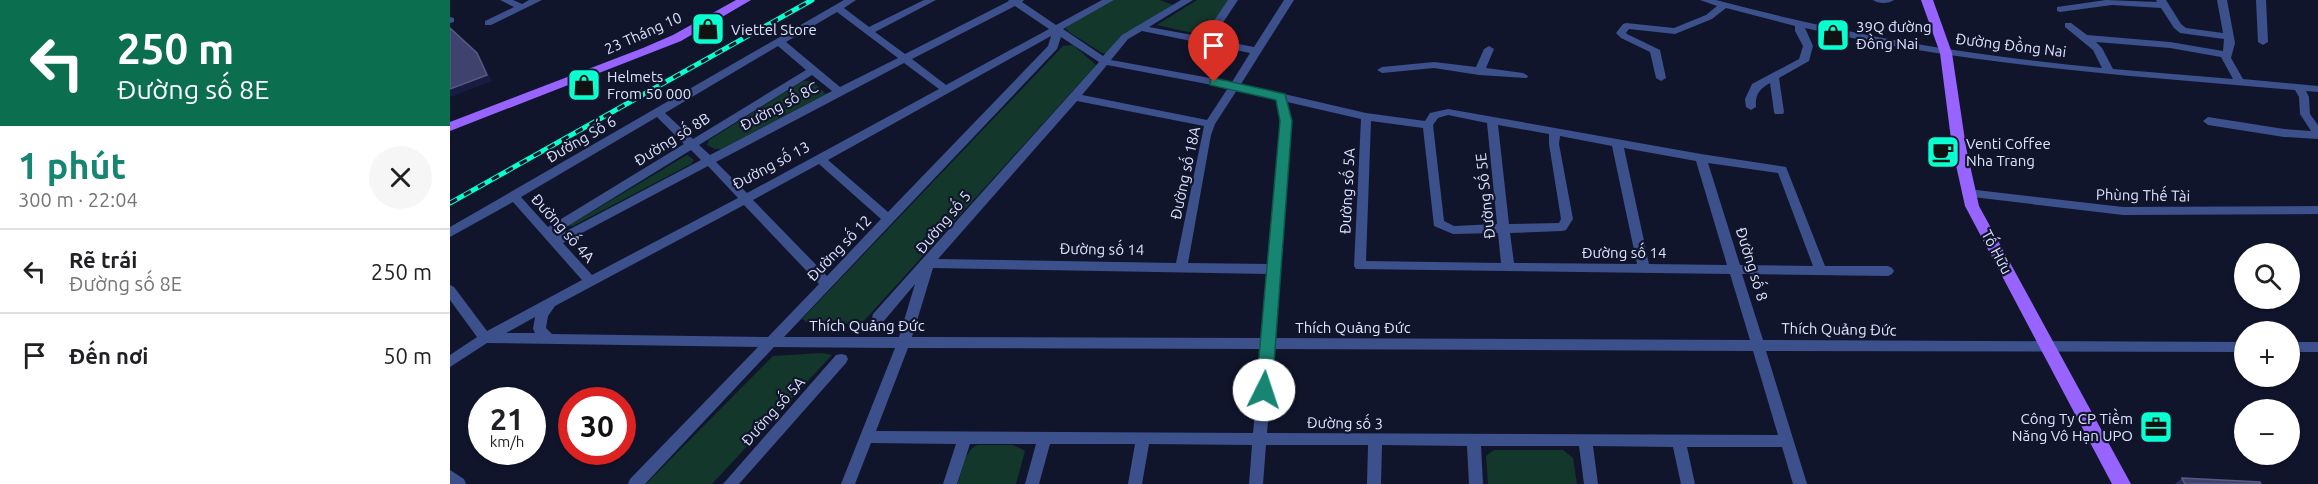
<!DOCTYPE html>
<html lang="vi">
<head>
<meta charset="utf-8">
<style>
  body { margin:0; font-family:Ubuntu,sans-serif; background:#f6f6f6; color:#202124; height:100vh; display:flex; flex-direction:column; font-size:22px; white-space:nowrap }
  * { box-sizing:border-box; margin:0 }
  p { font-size:20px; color:#757577 }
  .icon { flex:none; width:33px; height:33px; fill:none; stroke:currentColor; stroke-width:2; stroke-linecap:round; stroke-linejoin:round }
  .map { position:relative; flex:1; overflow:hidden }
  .side { display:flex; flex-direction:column; background:#fff; width:450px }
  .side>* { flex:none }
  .hud { background:#0b6e4f; color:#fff; overflow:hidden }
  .controls { position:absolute; left:1784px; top:243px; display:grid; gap:12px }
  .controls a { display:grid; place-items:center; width:66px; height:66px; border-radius:50%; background:#fff; box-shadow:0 2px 4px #0004; font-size:30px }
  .speed { position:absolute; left:18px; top:387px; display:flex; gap:12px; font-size:30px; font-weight:700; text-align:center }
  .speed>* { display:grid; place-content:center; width:78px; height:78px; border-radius:50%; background:#fff; box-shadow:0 2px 4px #0004; line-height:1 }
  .speed small { font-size:15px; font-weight:400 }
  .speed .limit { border:9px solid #d22; background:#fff; color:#111 }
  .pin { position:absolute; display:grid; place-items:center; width:51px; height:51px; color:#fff; margin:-62px -26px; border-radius:50% 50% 50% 0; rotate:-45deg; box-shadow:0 0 6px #0007 }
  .pin .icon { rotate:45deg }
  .me { position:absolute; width:66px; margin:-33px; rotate:4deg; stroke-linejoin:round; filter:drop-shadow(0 0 4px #0008) }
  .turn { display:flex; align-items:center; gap:21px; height:126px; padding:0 18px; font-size:27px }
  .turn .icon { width:78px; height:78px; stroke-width:2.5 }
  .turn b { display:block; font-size:42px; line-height:51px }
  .round { display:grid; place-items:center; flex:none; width:63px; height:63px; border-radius:32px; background:#f6f6f6 }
  .summary { display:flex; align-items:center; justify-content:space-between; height:102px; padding:0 18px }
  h1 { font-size:36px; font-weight:600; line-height:45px; color:#168571 }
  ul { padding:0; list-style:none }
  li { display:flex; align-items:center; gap:18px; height:84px; padding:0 18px; border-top:2px solid #e0e0e0 }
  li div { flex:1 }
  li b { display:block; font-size:22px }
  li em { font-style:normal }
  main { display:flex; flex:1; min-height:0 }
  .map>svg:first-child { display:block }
</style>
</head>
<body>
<main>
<section class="side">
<div class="hud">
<div class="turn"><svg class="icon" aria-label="left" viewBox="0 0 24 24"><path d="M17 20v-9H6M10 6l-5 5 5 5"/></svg><div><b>250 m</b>Đường số 8E</div></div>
</div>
<div class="summary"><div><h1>1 phút</h1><p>300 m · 22:04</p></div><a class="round"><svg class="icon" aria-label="close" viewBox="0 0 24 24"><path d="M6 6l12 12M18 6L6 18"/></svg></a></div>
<ul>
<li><svg class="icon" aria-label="left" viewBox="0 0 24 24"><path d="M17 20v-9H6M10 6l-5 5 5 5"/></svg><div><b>Rẽ trái</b><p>Đường số 8E</p></div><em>250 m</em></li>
<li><svg class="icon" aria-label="arrive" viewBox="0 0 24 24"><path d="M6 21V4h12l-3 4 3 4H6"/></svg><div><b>Đến nơi</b></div><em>50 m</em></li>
</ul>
</section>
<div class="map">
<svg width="1868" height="484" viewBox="0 0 1868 484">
  <rect width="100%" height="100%" fill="#11152c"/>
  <!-- green -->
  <path fill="#14372b" d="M664,0H710L723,5L659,53H652L619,32L615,28Z
    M747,0H779L757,32L752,35L707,25Z
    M623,45L646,65L412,323H358L352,319L613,46Z
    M353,81H362L376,94L271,149H265L257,145L259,140Z
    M237,155L244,160L241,164L123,226H118Z
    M372,353L382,355L262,484H196L323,356Z
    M528,445H563L575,451L566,484H508C512,471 514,450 528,445Z
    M1044,450H1113L1123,458L1127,484H1038L1036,456Z"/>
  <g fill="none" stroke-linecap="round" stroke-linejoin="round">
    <!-- minor -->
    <path fill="#3c508c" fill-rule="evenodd" d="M50,0H63L72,4L79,0H92L41,25H35V21L64,7Z
      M394,0H406L394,8L419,27L474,0H486L425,32L455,54L559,1L558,0H574L572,2L606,25L652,0H664L613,29L653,56L672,35L731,0H743L699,27L753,37L778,0H788L762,39L804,47L834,0H844L791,84L916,113L975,121L980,113L998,109L1251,154L1336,167L1375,266H1438L1442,268L1444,271L1442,274L1438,276L1292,274L1313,340L1794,342V352L1316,351L1357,484H1343L1332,447H1237L1245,484H1231L1223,447L1143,446L1148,484H1134L1129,446H1031L1033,484H1019L1017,446L932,445L931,484H917L918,445H816L813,484H799L802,445L699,444L692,484H678L685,444H600L589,484H575L586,444H520L507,484H493L506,444L421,443L405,484H391L445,348L324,347L195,484H178L180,479L308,347L37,343L0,367V355L27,337L0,300V285L4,287L37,331L132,280L63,202L0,237V227ZM565,6L599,29L496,85L462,59ZM387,12L448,58L390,87L336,42ZM692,31L800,53L782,82L661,60L678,39ZM601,36L598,46L438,212L378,160ZM611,37L649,62L423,314L422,318L423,322H433L465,284L449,337H334L607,49ZM328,46L356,70L243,139L215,113ZM454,63L489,89L297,193L266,162ZM657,65L778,88L757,120L632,95ZM362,75L382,91L260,155L249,145ZM787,90L826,99L831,121L819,264L738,263L761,135L765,124ZM627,101L754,126L726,263L488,259ZM837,102L911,119L904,266L906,269L1280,274L1300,340L825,338L841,137V121ZM998,115L1037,123L1047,224L1004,226L994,221L983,125L988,118ZM207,117L234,144L98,227L71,197ZM921,121L973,128L984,226L1003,234L1048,233L1051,263L916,261ZM1048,125L1099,134V144L1111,219L1109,223L1059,224ZM1110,136L1162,146L1187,264L1064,263L1060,233L1112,231L1116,230L1123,219L1109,144ZM1174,148L1246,161L1277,265L1199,264ZM241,150L251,160L107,236L105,234ZM1258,163L1328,173L1363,266L1290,265ZM369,164L431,219L377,276L303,200ZM258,166L288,198L142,275L113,243ZM294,205L369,284L318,337L102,334L96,328L98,316L105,306ZM483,268L818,274L812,338L462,337ZM85,317L83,329L85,333H56ZM458,348L811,349L803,433L426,431ZM824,349L1303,351L1328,435L817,433Z
      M1250,0H1266C1393,34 1521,56 1652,68L1643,50L1615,27V23H1621L1637,35L1720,42L1773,51L1774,39L1730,33L1724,28L1711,8L1662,5L1610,12L1607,11V7L1656,0L1707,2L1706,0H1716L1731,24L1736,28L1773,33L1767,0H1777L1785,43L1781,58L1793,79L1868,86V92L1856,91L1859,97L1860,114L1868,125V139L1834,137L1758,125L1753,121L1758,117L1834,129L1861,131L1850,114L1849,97L1845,90C1680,76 1516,65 1355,28L1363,46L1359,61L1329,78L1334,112L1333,114H1325L1324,112L1320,83C1309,89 1305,95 1306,107L1301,110L1296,107L1295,99L1302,84L1349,59L1353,46L1345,31V26L1276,8L1262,19L1225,34L1179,29L1176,33L1177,34L1210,50L1216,78L1211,81L1206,78L1200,52L1171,38L1166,33L1173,24L1176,23L1224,28L1256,15L1267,6ZM1646,42L1720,48L1771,57L1783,79L1663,69L1652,48Z
      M1423,0H1444C1439,4 1428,4 1423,0Z
      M1806,0H1816L1818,42L1813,45L1808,42Z
      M0,17L4,18V22L0,23Z
      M1039,46L1044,49L1036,68L1073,73L1078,76L1077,78L1029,75L984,68L932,73L927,70L932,67L984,62L1026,67L1034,49Z
      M1518,189L1673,207L1868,206V214L1673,215L1514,196L1512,193L1514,190Z
      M1839,342H1868V352H1839Z
      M391,354L396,355L398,359L396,363L289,484H273L386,355Z
      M0,470L14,479L16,484H0Z"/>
    <!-- major -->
    <path fill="#9764ff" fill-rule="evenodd" d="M286,0H301L231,41L0,131V122L193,48L223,35Z
      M1471,0H1483L1502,53L1516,147L1529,206L1681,484H1662L1515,206L1502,147L1490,53Z"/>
    <defs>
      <path id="rail" d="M0,203L362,0"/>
    </defs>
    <!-- rail casing -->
    <use href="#rail" stroke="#09ffcf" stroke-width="5"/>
    <!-- rail -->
    <use href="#rail" stroke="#11152c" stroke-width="3" stroke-dasharray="8" stroke-linecap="butt"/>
  </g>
  <!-- wall -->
  <path fill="#2a2f5a" d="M1732,478L1811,484H1725Z"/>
  <!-- shaded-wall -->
  <path fill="#181c40" d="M27,53L32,60L42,81L0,97V89Z"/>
  <!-- building -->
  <path fill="#3e426c" stroke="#575b83" stroke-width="1.5" d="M0,28L27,53L37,75L0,89Z
    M1732,478L1810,482L1811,484H1735Z"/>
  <!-- route -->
  <path fill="#168571" stroke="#0e5649" stroke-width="1.5" d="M764,78L835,94L842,121L822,390L820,395L814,397L809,395L806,390L830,121L826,100L760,85V80Z"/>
  <!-- icons -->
  <defs>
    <symbol id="shop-square" viewBox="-11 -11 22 22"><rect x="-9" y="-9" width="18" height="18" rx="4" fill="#09ffcf" stroke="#11152c"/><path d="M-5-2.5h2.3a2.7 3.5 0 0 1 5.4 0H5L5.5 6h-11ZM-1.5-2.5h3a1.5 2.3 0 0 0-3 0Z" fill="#111"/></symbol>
    <symbol id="cafe-square" viewBox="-11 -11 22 22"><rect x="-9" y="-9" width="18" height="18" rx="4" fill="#09ffcf" stroke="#11152c"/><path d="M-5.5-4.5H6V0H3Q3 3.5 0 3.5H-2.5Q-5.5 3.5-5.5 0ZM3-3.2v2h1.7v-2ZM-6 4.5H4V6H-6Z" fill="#111"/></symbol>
    <symbol id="office-square" viewBox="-11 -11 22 22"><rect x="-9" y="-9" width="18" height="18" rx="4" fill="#09ffcf" stroke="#11152c"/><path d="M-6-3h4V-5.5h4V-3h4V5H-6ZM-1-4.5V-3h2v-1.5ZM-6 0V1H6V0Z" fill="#111"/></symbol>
  </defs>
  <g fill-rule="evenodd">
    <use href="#shop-square" x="239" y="10" width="38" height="38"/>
    <use href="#shop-square" x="1364" y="16" width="38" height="38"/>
    <use href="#shop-square" x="115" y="66" width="38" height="38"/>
    <use href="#cafe-square" x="1474" y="133" width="38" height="38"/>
    <use href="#office-square" x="1687" y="408" width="38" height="38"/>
  </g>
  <g text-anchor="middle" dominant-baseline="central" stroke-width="4.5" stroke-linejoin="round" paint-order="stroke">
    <!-- poi labels -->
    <g font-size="15" fill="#dde3ff" stroke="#11152c" text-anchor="start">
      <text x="1406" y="26">39Q đường<tspan x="1406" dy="17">Đồng Nai</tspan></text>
      <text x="281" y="29">Viettel Store</text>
      <text x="157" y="76">Helmets<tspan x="157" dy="17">From 50 000</tspan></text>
      <text x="1516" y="143">Venti Coffee<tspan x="1516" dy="17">Nha Trang</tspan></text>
      <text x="1683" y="418" text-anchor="end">Công Ty CP Tiềm<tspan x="1683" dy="17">Năng Vô Hạn UPO</tspan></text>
    </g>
    <!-- street labels -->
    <g font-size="15" fill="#dde3ff" stroke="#11152c">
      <text transform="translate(193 33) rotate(-24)">23 Tháng 10</text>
      <text transform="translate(1561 45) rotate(7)">Đường Đồng Nai</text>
      <text transform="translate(329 106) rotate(-28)">Đường số 8C</text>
      <text transform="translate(131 139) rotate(-30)">Đường Số 6</text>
      <text transform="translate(222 139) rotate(-32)">Đường số 8B</text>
      <text transform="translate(321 165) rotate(-28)">Đường số 13</text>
      <text transform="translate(735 173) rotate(-78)">Đường số 18A</text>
      <text transform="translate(897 191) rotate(-87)">Đường số 5A</text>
      <text transform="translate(1693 195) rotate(1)">Phùng Thế Tài</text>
      <text transform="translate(1035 196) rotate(-96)">Đường Số 5E</text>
      <text transform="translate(493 222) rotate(-50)">Đường số 5</text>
      <text transform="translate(113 228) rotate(48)">Đường số 4A</text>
      <text transform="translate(389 248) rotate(-46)">Đường số 12</text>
      <text transform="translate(652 249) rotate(1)">Đường số 14</text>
      <text x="1174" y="252">Đường số 14</text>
      <text transform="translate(1547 252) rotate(62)">Tố Hữu</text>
      <text transform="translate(1302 264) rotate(73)">Đường số 8</text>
      <text x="417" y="325">Thích Quảng Đức</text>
      <text x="903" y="327">Thích Quảng Đức</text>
      <text transform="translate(1389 329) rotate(1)">Thích Quảng Đức</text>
      <text transform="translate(323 411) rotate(-48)">Đường số 5A</text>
      <text transform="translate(895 423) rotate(1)">Đường số 3</text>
    </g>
  </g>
</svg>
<div class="controls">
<a><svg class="icon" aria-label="search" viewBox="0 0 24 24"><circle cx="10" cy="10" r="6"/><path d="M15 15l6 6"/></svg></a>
<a>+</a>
<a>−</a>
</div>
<div class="speed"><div>21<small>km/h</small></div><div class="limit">30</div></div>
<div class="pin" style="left:764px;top:82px;background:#d93025"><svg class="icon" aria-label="arrive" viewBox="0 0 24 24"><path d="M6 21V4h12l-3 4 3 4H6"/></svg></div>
<svg class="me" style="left:814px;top:390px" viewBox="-20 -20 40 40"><circle r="19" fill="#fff"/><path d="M0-13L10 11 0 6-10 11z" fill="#168571"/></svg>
</div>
</main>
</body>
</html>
